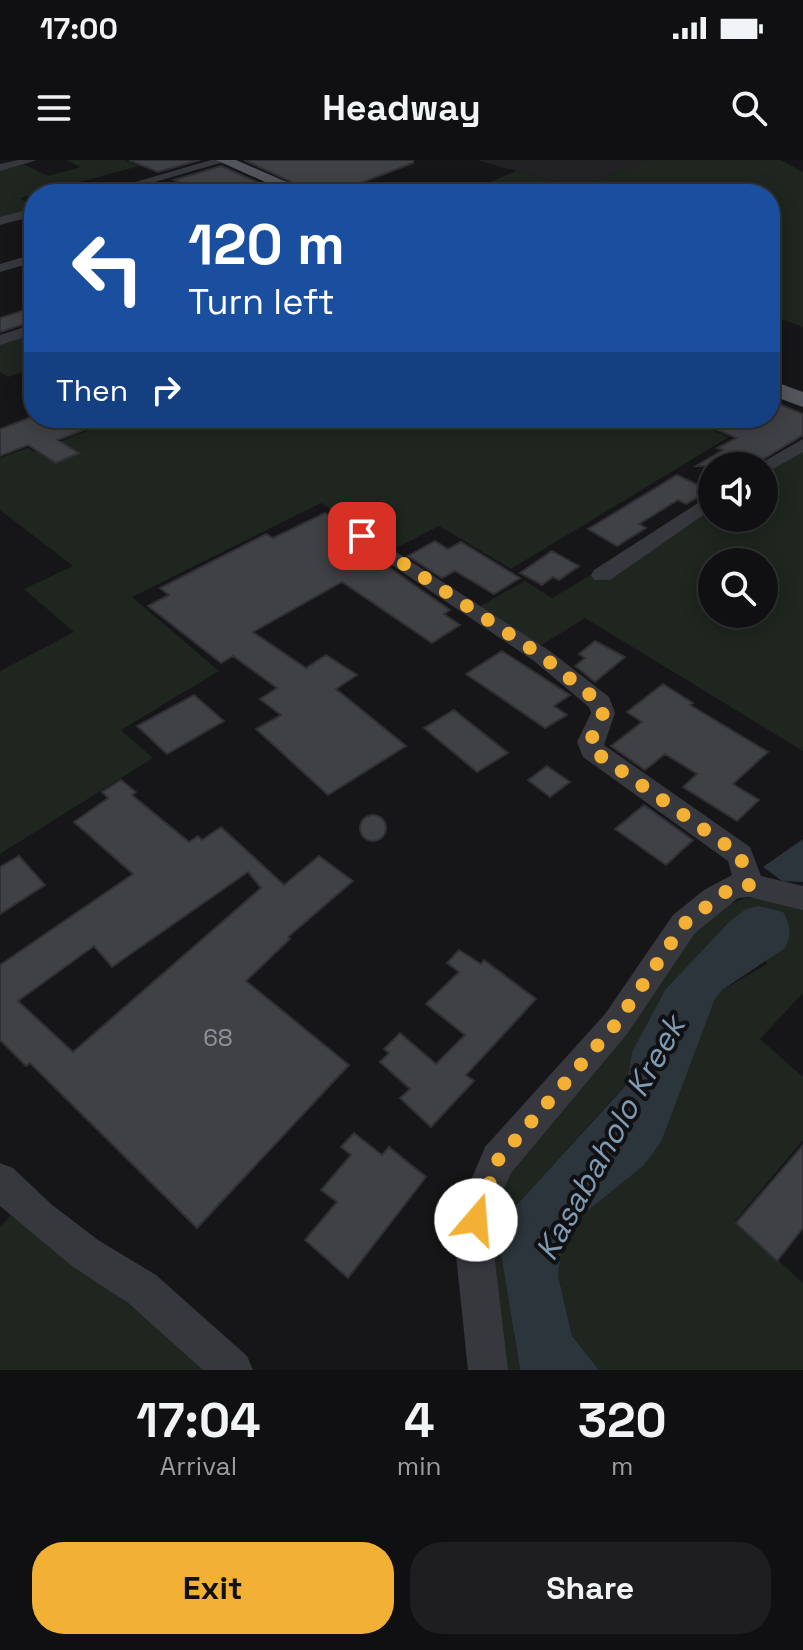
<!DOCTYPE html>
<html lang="en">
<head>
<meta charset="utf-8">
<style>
  body { margin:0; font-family:"Space Grotesk",sans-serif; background:#1e1e20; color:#f1f3f6; height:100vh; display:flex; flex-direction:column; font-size:30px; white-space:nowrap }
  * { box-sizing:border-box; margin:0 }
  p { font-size:26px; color:#9c9d9f }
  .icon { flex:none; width:44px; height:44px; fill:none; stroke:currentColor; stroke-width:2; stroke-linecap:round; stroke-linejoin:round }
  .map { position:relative; height:1210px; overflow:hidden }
  .sheet { display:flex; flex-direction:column; background:#101012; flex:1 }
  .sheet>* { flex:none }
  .banner { position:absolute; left:24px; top:24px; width:756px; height:244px; border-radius:32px; box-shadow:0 4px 20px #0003,0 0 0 2px #303032; background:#1a4fa0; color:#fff; overflow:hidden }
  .tools { position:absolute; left:698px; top:292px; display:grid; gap:16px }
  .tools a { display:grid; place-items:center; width:80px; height:80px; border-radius:50%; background:#101012; box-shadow:0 4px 20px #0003,0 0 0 2px #303032; font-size:40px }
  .pin { position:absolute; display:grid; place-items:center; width:68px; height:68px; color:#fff; margin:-34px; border-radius:16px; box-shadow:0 4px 12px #0006 }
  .me { position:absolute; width:88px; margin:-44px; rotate:18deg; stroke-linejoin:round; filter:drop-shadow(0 0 6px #0008) }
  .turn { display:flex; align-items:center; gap:28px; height:168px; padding:0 32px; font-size:36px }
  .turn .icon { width:104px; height:104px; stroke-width:2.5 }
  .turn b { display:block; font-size:56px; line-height:68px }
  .then { display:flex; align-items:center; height:76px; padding:0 32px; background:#0003; gap:16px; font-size:30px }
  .eta { display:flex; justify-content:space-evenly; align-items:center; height:136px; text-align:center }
  .eta b { font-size:48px; font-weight:600; line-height:56px }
  .button { display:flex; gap:16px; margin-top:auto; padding:16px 32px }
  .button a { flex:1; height:92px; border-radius:32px; background:#f2b134; color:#111; font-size:32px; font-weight:600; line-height:92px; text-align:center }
  .button a+a { background:#1e1e20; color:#f1f3f6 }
  .status { display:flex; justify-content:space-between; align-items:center; height:56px; padding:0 40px; background:#101012; direction:ltr }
  .status svg { height:22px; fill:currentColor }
  header { display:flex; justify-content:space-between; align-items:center; height:104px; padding:0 32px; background:#101012; font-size:36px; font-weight:600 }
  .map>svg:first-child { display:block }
</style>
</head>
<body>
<div class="status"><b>17:00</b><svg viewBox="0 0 49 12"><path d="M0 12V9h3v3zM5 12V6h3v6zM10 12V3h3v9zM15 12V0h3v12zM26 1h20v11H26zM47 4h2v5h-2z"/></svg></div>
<header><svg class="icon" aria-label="menu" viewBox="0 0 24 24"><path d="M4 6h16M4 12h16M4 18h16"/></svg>Headway<svg class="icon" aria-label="search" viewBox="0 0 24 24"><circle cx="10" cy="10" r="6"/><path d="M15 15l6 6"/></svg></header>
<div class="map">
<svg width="803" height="1210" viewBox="0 0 803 1210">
  <rect width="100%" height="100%" fill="#161618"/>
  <!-- built -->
  <path fill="#222225" d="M477,0H650L579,29Z"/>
  <!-- green -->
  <path fill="#1e261f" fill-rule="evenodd" d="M66,0H125L139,6L20,38L34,47V51L0,60V9L21,3L48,16L81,7Z
    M650,0H780L803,12V167L770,155V34H463L516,11L579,29Z
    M34,171V208L8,217L0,212V183Z
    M120,258H694L690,261L729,277L511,409L439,366L392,390L321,343L132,437L219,511L121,570L153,598L0,694V511L74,472L24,429L73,406L0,350V298L28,288L34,292Z
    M803,289V591L585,458L540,486L480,446L525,421L552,438L591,415L603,421L712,346V358H764V313ZM712,402H764V454H712Z
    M746,738H764L803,747V833L760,879L803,917V980L735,1061L803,1123V1210H599L572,1176L558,1114L562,1085L575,1061L643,1005L714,841L722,830L767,804L746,749L665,830L632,892L626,924L513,1049L514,1177L520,1210H500L492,1132L491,1046L509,1010L702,760L723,746Z
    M12,1054L213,1210H0V1067Z"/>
  <!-- water -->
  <path fill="#2c353c" d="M803,679V722L782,721L763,707Z
    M758,746L783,752C791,765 792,774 785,788L722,830L714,841L661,982L644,1005L575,1061L562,1085L558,1115L572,1176L599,1210H520L499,1080L513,1049L626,925L632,892L665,830L730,761L746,749Z"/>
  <!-- building -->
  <path fill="#404145" stroke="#303034" stroke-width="2" fill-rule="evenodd" d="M129,0H200L158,12Z
    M244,0H413V3L355,25L374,34H317Z
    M221,6L264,25L245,34H182L186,25L174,20Z
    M34,147V161L0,172V158Z
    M770,240L803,254V275L752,306H696L723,290L717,288L736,278L692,258H770Z
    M29,258H111V259L58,280L79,293L56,303L28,285L0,296V269Z
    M677,315L709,330L686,344L678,340L639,364L646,368L617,386L588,369Z
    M325,353L351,370L348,372L353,382L450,450L444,454L460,465L432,483L342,422L253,472L306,508L326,495L357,515L336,529L406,586L328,635L256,569L281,555L260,539L277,528L233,496L221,503L148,446L169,435L160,428L266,374L273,378Z
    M435,381L448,389L461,382L520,418L494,434L455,411L442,418L408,396Z
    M552,391L579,406L559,420L553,417L542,425L520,413Z
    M595,481L625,497L595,522L575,506L585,498L579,494Z
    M502,491L570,535L554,546L567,555L545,568L466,514Z
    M663,524L693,543L690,545L768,592L733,624L759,640L737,661L683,627L697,614L665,594L645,610L611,586L642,562L627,552Z
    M194,535L224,561L167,594L137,566Z
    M454,550L508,593L477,612L424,568Z
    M547,606L570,622L550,637L528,620Z
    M121,620L136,632L132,635L189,682L198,676L202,680L221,667L284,725L319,696L353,721L288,777L290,779L246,821L349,905L197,1068L30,903L26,906L0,880V805L133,714L74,662L108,638L102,632ZM248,712L261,728L73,892L18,841L94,786L112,807Z
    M644,645L693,680L666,705L615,669Z
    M360 668a13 13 0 1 1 26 0a13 13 0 1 1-26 0Z
    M19,696L45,725L0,754V707Z
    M459,790L481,804L484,800L536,839L466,915L474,921L431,967L400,938L410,929L380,902L389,893L384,889L400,873L436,904L465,875L426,844L459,812L447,803Z
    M354,973L382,995L389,987L426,1017L348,1118L305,1080L337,1042L321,1030L351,995L341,987Z
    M803,985V1068L777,1101L736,1063Z"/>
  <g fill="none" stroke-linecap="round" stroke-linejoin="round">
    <!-- minor -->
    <path fill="#37383d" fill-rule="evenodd" d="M18,0H37L0,11V4Z
      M211,0H230L114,34H94Z
      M284,21L288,22V28L267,34H248Z
      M34,48V56L0,65V57Z
      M34,94V102L0,112V104Z
      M34,164V174L0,185V175Z
      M803,279V292L764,314V306H756Z
      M712,334V349L610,420H594L591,415L594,410Z
      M362,370L550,491L609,537L615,553L604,585L750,687L761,716L803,726V750L749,737L738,738L695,773L627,874L511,1013L497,1044L492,1076L508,1210H468L454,1076L461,1044L485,987L605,854L673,755L704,730L732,715L728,701L583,597L577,582L591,553L589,547L534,501L355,380L352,376Z
      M0,1003L13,1008L51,1044L98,1080L156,1115L247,1196L253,1210H203L128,1143L72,1106L0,1046Z"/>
    <!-- major -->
    <path fill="#53555c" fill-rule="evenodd" d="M216,0H236L314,34H292Z
      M770,220L803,232V247L770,235Z"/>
  </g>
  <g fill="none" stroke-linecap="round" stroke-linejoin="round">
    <!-- route -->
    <path stroke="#f2b134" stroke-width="14" stroke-dasharray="0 25.2" d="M362,376L542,496L600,543L603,553L590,582L592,590L740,695L749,725L732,727L684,764L616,864L498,1000L476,1060"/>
  </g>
  <g text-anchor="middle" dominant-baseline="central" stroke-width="8" stroke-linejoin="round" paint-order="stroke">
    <!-- near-number labels -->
    <g font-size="24" fill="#8e929b">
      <text x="218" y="877">68</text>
    </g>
    <!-- near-water labels -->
    <g font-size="32" font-style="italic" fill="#7f9bb3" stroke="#111113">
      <text transform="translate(610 978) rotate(-61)">Kasabaholo Kreek</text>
    </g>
  </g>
</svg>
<div class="tools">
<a><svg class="icon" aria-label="sound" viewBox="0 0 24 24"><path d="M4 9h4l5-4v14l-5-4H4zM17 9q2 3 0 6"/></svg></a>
<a><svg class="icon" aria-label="search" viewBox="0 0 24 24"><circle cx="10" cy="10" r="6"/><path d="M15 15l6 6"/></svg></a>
</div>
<div class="pin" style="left:362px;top:376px;background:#d93025"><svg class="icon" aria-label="arrive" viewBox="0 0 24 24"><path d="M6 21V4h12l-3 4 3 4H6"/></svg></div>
<svg class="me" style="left:476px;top:1060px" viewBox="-20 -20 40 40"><circle r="19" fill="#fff"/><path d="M0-13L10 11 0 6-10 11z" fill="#f2b134"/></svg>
<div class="banner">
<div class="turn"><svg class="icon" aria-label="left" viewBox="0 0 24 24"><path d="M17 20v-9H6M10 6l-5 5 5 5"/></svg><div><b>120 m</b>Turn left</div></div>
<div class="then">Then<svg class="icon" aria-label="right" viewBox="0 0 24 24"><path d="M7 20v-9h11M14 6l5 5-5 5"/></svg></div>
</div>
</div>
<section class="sheet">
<div class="eta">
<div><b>17:04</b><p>Arrival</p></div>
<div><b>4</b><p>min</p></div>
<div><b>320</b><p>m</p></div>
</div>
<div class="button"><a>Exit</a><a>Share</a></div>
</section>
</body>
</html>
